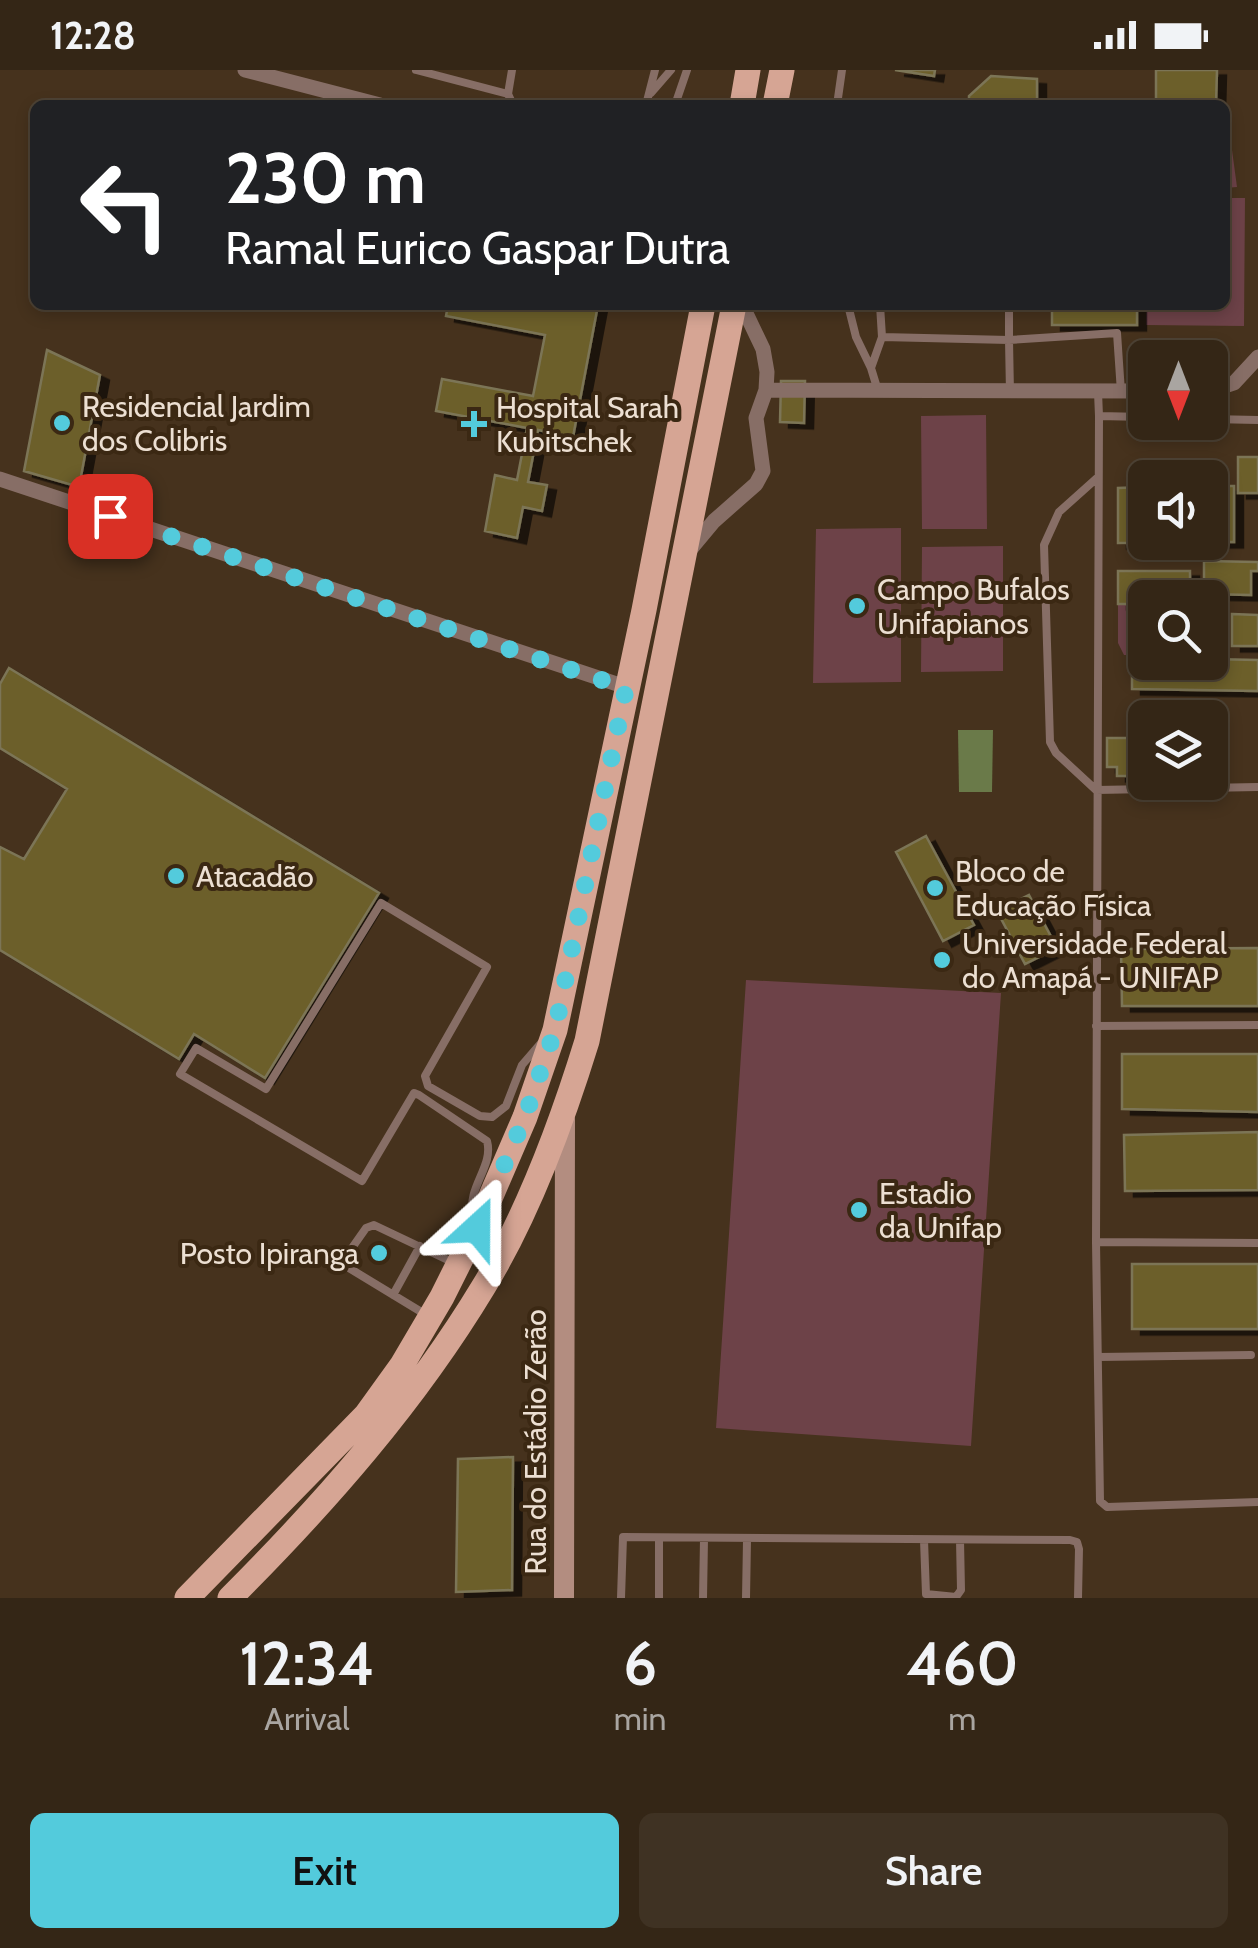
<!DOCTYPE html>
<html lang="en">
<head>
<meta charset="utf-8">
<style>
  body { margin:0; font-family:Cabin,sans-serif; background:#3f3223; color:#f1f3f6; height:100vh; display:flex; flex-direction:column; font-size:38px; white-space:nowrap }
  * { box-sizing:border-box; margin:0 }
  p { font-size:32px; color:#a9a5a1 }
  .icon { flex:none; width:55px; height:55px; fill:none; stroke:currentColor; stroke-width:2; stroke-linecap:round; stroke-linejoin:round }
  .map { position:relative; height:1528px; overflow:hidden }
  .sheet { display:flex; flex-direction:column; background:#342616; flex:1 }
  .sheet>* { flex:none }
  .banner { position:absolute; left:30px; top:30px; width:1200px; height:210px; border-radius:15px; box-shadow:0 5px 15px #0003,0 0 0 2px #4e4335; background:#202124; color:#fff; overflow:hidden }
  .needle { width:65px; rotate:180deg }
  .fabs { position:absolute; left:1128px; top:270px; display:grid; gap:20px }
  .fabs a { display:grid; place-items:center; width:100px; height:100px; border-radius:15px; background:#342616; box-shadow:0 5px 15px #0003,0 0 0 2px #4e4335; font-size:50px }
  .pin { position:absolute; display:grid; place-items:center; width:85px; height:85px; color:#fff; margin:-42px; border-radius:20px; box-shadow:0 5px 15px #0006 }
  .me { position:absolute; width:110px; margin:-55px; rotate:24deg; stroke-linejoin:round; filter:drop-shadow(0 0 8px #0008) }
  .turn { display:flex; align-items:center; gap:35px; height:210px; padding:0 30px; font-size:45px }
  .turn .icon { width:130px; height:130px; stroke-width:2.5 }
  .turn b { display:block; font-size:70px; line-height:85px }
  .eta { display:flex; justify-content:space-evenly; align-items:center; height:170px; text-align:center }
  .eta b { font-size:60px; font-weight:600; line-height:70px }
  .primary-button { display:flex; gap:20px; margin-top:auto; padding:20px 30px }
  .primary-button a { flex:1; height:115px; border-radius:15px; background:#53cbdc; color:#111; font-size:40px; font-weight:600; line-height:115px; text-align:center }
  .primary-button a+a { background:#3f3223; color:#f1f3f6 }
  .status { display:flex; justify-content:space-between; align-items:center; height:70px; padding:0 50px; background:#342616; direction:ltr }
  .status svg { height:28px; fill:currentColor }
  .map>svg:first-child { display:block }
</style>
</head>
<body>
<div class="status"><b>12:28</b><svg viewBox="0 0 49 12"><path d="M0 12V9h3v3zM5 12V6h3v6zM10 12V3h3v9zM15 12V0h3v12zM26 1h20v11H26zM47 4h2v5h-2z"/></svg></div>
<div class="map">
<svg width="1258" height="1528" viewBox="0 0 1258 1528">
  <defs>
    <filter id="shadow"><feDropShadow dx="9" dy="5.5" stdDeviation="0" flood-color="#0009"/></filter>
  </defs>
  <rect width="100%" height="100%" fill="#46321d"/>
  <!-- green -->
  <path fill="#6d4248" d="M1225,42L1227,43L1237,117L1225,118Z
    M1225,128H1245L1244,256L1146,255V235H1225Z
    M986,345L987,459H922L921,346Z
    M901,458V612L813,613L816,459Z
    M1003,476V601L921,602L922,477Z
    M1118,531H1145V585H1124L1118,573Z
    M746,910L1001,923L971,1376L716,1358Z"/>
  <!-- water -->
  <path fill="#6a7a49" d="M958,660H993L992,722H959Z"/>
  <!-- building -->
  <path fill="#6c5f2b" stroke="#7c7557" stroke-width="2.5" filter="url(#shadow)" d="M895,0H935L934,6Z
    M1156,0H1217L1216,35H1156Z
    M991,6L1037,9V35H969V26Z
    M448,235H598L573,367L538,360L528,412L547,415L542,441L523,437L517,468L485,461L495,405L517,410L527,358L436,341L442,309L533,326L545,265L446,246Z
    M1052,235H1137V255H1052Z
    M47,280L100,305L79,417L24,401Z
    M781,311H805L804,353L780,352Z
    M1238,387H1258V423H1238Z
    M1210,416H1234V472H1210Z
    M1145,417V472H1204L1118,473V418Z
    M1204,491L1258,492V501H1251V525L1204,524Z
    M1118,501H1190V528H1145V534H1118Z
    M1232,544L1258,545V576H1232Z
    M1210,589L1258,590V621L1132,619V590L1210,592Z
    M9,598L379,823L265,1008L194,964L179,989L0,880V777L24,789L67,719L0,678V614Z
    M1107,668H1129V677H1145V706H1117V697H1107Z
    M926,766L974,855L943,871L896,782Z
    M1029,825L1057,878L1025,894L997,841Z
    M1258,878V936H1122L1121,879Z
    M1122,984H1258V1042L1122,1039Z
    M1258,1062V1120L1125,1121L1124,1065Z
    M1132,1194H1258V1259H1132Z
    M513,1387L512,1520L456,1522L458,1389Z"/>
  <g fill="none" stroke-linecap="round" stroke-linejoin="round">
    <!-- lane -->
    <path stroke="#876e66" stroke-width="8" d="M416,0L508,24
      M512,0L508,24L513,35
      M651,23L671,0
      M569,35H574
      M646,35L655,0
      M675,35L687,0
      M837,35L842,0
      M848,235L856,267L871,298
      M880,235L882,267
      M878,321L871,298L882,267L1009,270V235
      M1098,322L1099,346L1145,347
      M1010,323L1009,270L1117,263L1121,322
      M1210,349L1258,350
      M1097,408L1059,442L1044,475L1050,672L1056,683L1096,720L1258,717
      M1096,956L1258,955
      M473,1144C467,1117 494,1096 487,1071L419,1025L414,1023L362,1111L180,1004L196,978L266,1019L381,833L487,897L425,1006L428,1016L480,1046L492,1047L506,1036L522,995L541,973
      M1096,1172L1099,346
      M1258,1173L1096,1172L1100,1431L1107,1437L1258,1432
      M393,1225L420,1176
      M428,1246L349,1198L347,1185L366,1158L374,1155L454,1193
      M1098,1287L1251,1285
      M659,1468V1528
      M924,1470L926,1524L956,1527L961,1520L960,1470
      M621,1528L623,1467L1070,1470L1077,1472L1079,1479L1078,1528
      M703,1528L704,1469
      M746,1528L747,1470"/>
    <!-- street -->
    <path stroke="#876e66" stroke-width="15" d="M245,0L380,35
      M766,320L1145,321
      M1210,321L1234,313L1258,287
      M0,409L626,617
      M689,481L714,451L756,414L763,401L756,348L766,320L767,302L763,279L742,235"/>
    <!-- secondary -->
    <path stroke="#b38d80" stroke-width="20" d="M564,1528L565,1049"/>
    <!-- primary -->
    <path stroke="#d6a594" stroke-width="25" d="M742,35L748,0
      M775,35L782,0
      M187,1528L366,1345L402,1295L442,1227L482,1147L525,1047L555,960L644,540L703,235
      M230,1528C326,1432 414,1332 484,1216C528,1144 562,1052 587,971L734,235"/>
  </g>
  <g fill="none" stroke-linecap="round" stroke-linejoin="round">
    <!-- route -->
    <path stroke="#53cbdc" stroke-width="18" stroke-dasharray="0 32.4" d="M110,446L626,618L555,960L525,1047L477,1158"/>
  </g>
  <!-- markers -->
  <g fill="#53cbdc" stroke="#3b2813" stroke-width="4">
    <circle cx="62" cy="353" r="10"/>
    <path d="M469 339h10v10h10v10h-10v10h-10v-10h-10v-10h10z"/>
    <circle cx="857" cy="536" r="10"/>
    <circle cx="176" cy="806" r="10"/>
    <circle cx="935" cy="818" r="10"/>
    <circle cx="942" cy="890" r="10"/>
    <circle cx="859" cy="1140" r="10"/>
    <circle cx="379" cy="1183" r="10"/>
  </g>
  <g text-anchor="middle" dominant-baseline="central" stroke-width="8" stroke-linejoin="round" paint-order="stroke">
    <!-- poi labels -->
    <g font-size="30" fill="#ecdfd2" stroke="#3b2813" text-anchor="start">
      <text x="82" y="336">Residencial Jardim<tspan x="82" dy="34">dos Colibris</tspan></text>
      <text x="496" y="337">Hospital Sarah<tspan x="496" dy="34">Kubitschek</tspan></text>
      <text x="877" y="519">Campo Bufalos<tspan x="877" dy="34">Unifapianos</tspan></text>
      <text x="955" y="801">Bloco de<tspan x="955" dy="34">Educação Física</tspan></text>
      <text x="196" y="806">Atacadão</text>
      <text x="962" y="873">Universidade Federal<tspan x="962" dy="34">do Amapá - UNIFAP</tspan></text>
      <text x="879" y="1123">Estadio<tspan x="879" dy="34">da Unifap</tspan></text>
      <text x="359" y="1183" text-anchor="end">Posto Ipiranga</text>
    </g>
    <!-- street labels -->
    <g font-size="30" fill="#ecdfd2" stroke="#3b2813">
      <text transform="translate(535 1372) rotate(-90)">Rua do Estádio Zerão</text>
    </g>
  </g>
</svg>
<div class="fabs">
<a><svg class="needle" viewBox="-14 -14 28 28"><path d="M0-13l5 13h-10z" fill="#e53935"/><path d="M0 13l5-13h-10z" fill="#a9a5a1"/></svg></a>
<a><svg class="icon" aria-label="sound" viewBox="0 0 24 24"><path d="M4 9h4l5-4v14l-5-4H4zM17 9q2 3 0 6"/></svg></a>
<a><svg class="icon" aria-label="search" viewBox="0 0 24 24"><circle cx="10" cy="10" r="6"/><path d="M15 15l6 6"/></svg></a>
<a><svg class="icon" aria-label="layers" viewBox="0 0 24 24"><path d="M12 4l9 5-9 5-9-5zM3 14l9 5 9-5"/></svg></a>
</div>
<div class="pin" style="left:110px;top:446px;background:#d93025"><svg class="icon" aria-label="arrive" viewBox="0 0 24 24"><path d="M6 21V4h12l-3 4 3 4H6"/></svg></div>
<svg class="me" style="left:477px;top:1158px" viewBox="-20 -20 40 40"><path d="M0-17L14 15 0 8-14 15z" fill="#53cbdc" stroke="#fff" stroke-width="4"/></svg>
<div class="banner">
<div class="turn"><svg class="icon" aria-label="left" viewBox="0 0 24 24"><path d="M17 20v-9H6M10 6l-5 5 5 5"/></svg><div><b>230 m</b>Ramal Eurico Gaspar Dutra</div></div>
</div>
</div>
<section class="sheet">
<div class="eta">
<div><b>12:34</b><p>Arrival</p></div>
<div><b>6</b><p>min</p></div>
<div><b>460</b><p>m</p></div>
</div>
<div class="primary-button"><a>Exit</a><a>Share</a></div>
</section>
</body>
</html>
